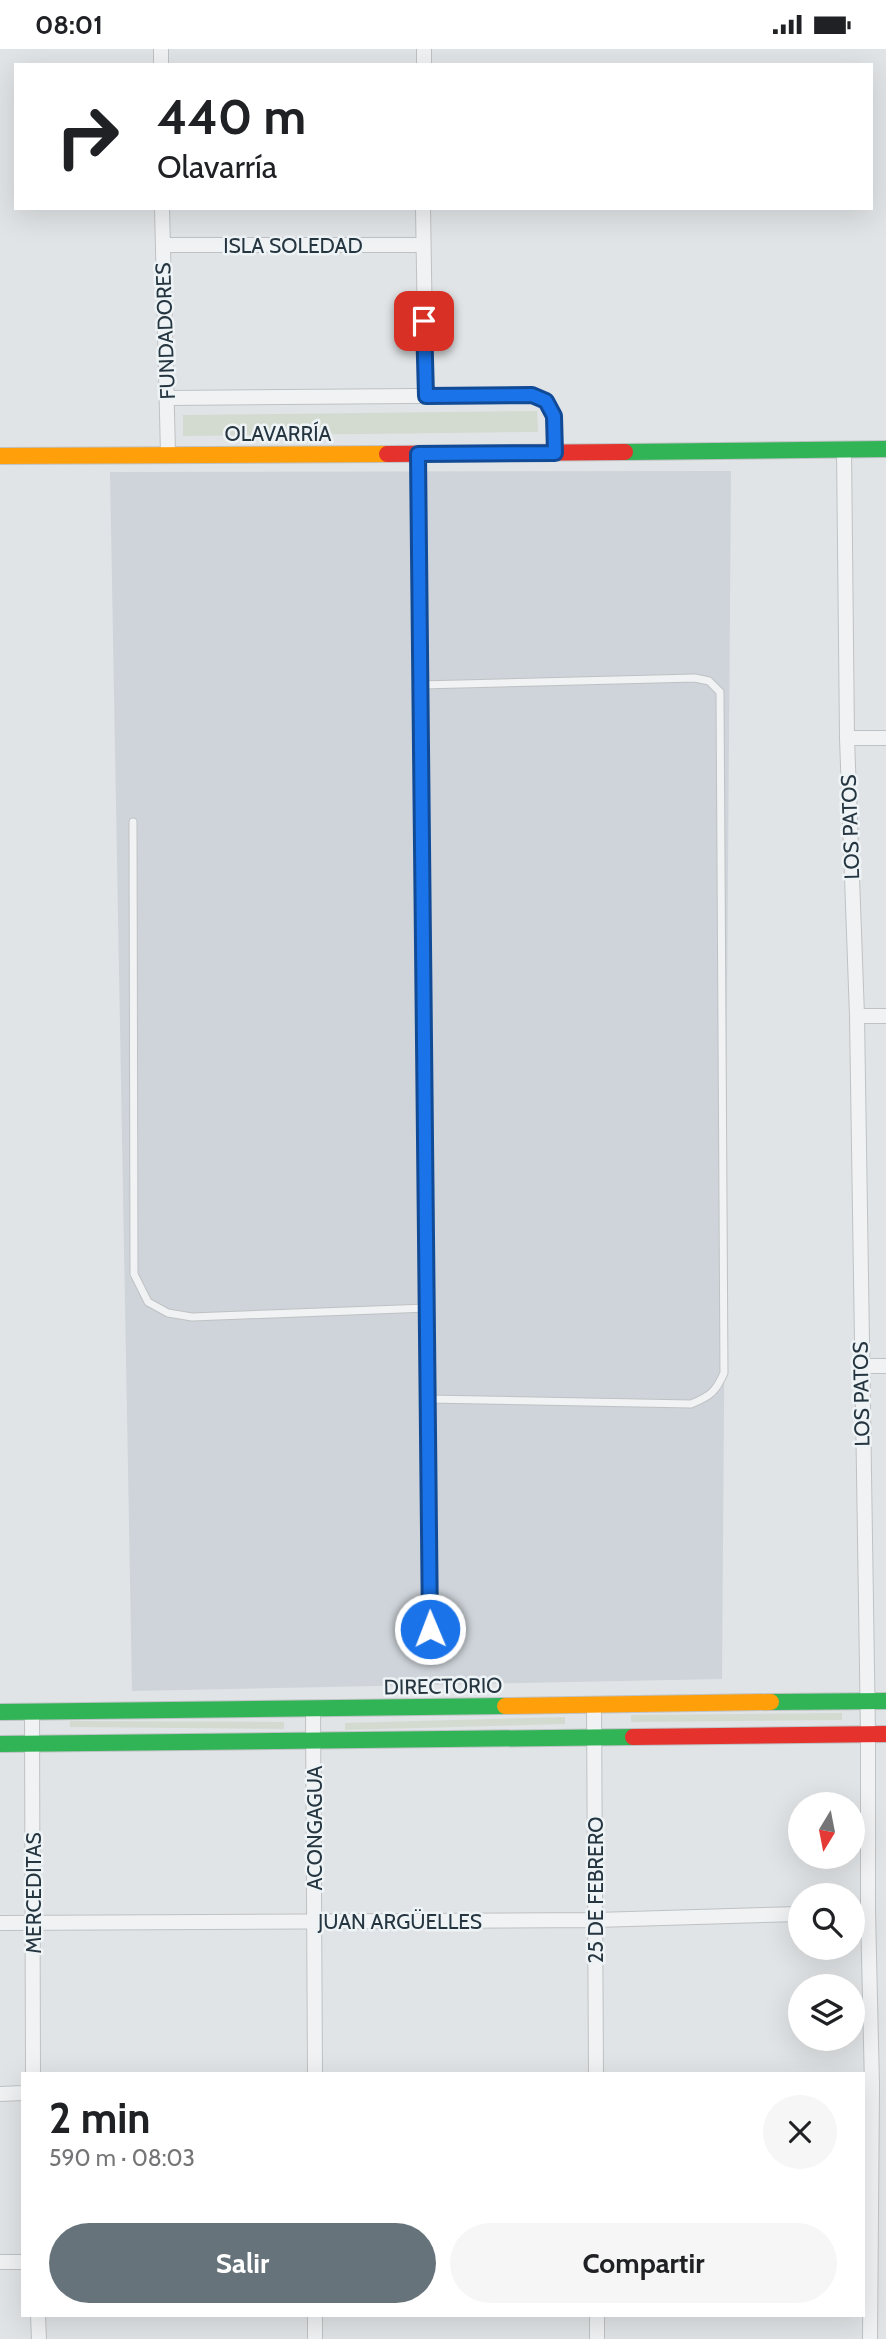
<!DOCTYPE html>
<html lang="es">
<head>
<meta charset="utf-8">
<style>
  body { margin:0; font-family:Cabin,sans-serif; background:#f6f6f6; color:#202124; height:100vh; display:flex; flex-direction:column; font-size:26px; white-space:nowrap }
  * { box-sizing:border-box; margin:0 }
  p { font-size:23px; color:#757577 }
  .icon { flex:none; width:38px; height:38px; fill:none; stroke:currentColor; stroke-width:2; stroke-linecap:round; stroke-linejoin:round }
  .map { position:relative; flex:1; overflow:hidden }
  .panel { position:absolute; left:21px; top:2023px; width:844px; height:245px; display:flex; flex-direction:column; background:#fff; border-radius:0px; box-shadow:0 7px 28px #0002 }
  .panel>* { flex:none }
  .top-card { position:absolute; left:14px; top:14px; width:859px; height:147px; border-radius:0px; box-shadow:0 7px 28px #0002; background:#fff; color:#202124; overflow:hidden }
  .needle { width:46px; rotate:190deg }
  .fabs { position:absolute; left:788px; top:1743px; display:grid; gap:14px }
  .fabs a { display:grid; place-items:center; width:77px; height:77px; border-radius:50%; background:#fff; box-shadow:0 7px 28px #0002; font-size:35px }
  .pin { position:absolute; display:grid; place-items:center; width:60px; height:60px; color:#fff; margin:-30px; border-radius:14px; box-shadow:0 4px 10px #0006 }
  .me { position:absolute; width:77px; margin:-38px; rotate:359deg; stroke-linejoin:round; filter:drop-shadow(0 0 5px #0008) }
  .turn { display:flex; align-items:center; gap:24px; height:147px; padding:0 28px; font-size:32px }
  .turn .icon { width:91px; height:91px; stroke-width:2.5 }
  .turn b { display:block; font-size:49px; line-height:60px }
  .round { display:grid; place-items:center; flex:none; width:74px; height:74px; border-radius:37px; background:#f6f6f6 }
  .headline { display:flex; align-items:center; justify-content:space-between; height:119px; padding:0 28px }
  h1 { font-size:42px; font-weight:700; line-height:52px }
  .button { display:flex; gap:14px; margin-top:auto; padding:14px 28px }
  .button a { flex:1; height:80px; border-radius:42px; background:#67737b; color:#fff; font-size:28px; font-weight:700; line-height:80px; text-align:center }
  .button a+a { background:#f6f6f6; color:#202124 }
  .status { display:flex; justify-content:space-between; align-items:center; height:49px; padding:0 35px; background:#fff; direction:ltr }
  .status svg { height:19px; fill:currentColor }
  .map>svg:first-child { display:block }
</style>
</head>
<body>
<div class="status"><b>08:01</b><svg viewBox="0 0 49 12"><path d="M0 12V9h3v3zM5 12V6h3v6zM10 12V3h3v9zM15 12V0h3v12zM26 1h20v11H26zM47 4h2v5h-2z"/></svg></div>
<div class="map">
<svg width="886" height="2290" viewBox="0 0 886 2290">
  <rect width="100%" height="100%" fill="#e1e4e6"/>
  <!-- built -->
  <path fill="#ced4da" d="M731,422L722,1630L132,1642L110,423Z"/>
  <!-- green -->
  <path fill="#d3dbd1" d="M537,362L538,383L183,387V366Z
    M842,1664V1671L631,1673V1666Z
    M565,1668V1675L345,1681V1674Z
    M70,1672L284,1673V1680L70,1678Z"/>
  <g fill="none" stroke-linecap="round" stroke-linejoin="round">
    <defs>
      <path id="lane" d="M418,406L430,1580
        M421,636L695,629L709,632L720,643L724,1324C716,1342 711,1347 691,1355L428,1350
        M133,773L134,1225L148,1253L168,1264L192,1268L427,1259"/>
      <path id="street" d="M424,0V16
        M161,16V0
        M162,159L168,405
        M423,159L426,347
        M163,196H423
        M167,349L532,346L546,352L554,367L555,404
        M844,400L847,689L857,967L868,1685V1863L872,2037L870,2290
        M847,689H886
        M857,967H886
        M861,1317H886
        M594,1656L596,2025
        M313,1660L315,2025
        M32,1663L33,2025
        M0,1874L596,1871L800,1865
        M0,2045L23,2044
        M0,2213H23
        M38,2266L39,2290
        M315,2266V2290
        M597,2266V2290"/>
      <path id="fast" d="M625,403L886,400
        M771,1653L886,1652
        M0,1663L505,1657
        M0,1695L633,1688"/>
      <path id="slow" d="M0,407L387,405
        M505,1657L771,1653"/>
      <path id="jam" d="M387,405L625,403
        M633,1688L886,1685"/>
    </defs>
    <!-- lane casing -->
    <use href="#lane" stroke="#bfc2c4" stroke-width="9"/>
    <!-- street casing -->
    <use href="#street" stroke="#bfc2c4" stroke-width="16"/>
    <!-- fast casing -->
    <use href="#fast" stroke="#bfc2c4" stroke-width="18"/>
    <!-- slow casing -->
    <use href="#slow" stroke="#bfc2c4" stroke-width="18"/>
    <!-- jam casing -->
    <use href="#jam" stroke="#bfc2c4" stroke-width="18"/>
    <!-- lane -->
    <use href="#lane" stroke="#f0f2f3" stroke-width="7"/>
    <!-- street -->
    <use href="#street" stroke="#f0f2f3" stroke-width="14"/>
    <!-- fast -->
    <use href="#fast" stroke="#30b455" stroke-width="16"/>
    <!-- slow -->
    <use href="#slow" stroke="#ff9f0a" stroke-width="16"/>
    <!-- jam -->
    <use href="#jam" stroke="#e5322d" stroke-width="16"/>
  </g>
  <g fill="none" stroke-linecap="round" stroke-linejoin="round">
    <defs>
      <path id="route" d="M424,272L426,347L532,346L546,352L554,367L555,404L418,405L430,1580"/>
    </defs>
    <!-- route casing -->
    <use href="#route" stroke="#114b97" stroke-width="18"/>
    <!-- route -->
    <use href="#route" stroke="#1a73e8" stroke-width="12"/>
  </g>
  <g text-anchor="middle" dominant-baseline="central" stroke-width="5" stroke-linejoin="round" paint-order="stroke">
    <!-- street labels -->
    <g font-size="21" fill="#263641" stroke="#eef3f6">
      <text x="293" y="196">ISLA SOLEDAD</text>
      <text transform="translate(165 282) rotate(-92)">FUNDADORES</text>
      <text x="278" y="384">OLAVARRÍA</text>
      <text transform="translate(850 778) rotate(-92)">LOS PATOS</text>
      <text transform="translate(861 1345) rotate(-91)">LOS PATOS</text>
      <text transform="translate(443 1637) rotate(-1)">DIRECTORIO</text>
      <text transform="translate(314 1779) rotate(-90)">ACONGAGUA</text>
      <text transform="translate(595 1841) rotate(-90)">25 DE FEBRERO</text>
      <text transform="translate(33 1844) rotate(-90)">MERCEDITAS</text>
      <text x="400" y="1872">JUAN ARGÜELLES</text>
    </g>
  </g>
</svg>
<div class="fabs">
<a><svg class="needle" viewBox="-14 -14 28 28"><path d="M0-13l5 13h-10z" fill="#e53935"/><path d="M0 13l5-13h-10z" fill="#757577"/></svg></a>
<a><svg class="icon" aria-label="search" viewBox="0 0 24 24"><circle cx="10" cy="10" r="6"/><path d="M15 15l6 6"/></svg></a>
<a><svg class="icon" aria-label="layers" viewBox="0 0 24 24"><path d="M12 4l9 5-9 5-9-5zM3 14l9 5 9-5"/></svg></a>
</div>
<div class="pin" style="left:424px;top:272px;background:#d93025"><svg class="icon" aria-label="arrive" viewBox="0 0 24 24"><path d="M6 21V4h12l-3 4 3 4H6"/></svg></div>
<svg class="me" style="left:430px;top:1580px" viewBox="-20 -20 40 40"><circle r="17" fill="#1a73e8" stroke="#fff" stroke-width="3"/><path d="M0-11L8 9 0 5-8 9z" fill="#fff"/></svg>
<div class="top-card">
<div class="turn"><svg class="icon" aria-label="right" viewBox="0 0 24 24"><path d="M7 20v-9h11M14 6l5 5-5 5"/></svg><div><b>440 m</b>Olavarría</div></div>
</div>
<section class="panel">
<div class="headline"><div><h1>2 min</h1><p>590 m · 08:03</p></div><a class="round"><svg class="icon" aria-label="close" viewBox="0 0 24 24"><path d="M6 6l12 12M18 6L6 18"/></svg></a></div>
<div class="button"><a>Salir</a><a>Compartir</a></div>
</section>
</div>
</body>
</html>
